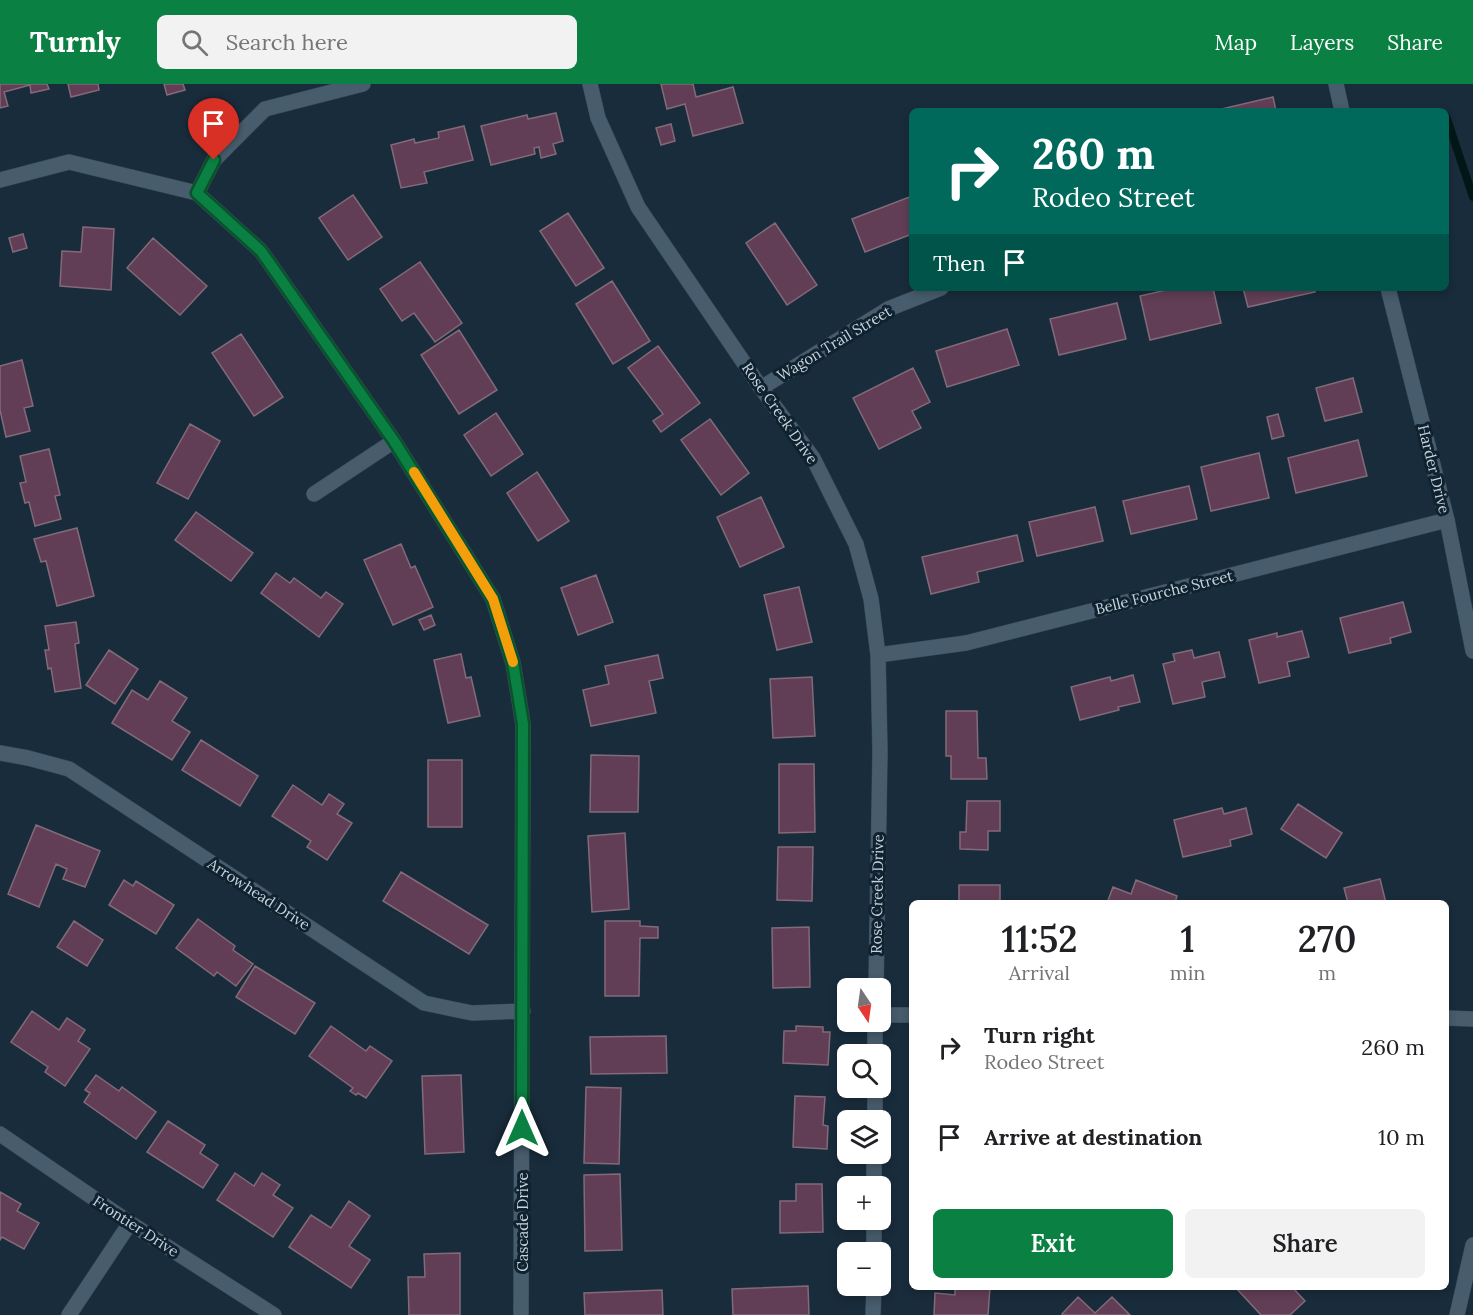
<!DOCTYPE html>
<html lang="en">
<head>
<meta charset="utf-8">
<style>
  body { margin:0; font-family:Lora,serif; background:#f2f2f2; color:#202124; height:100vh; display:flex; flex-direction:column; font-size:22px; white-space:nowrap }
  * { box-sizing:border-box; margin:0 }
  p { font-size:20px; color:#757577 }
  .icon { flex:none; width:33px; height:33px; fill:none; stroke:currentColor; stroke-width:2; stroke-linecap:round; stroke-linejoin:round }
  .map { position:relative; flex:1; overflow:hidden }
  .panel { position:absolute; left:909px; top:816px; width:540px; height:390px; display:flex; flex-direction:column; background:#fff; border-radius:9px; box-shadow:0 3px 9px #0003 }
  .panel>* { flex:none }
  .guide { position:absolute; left:909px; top:24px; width:540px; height:183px; border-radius:9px; box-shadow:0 3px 9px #0003; background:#00695c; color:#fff; overflow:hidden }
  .needle { width:39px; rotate:167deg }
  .tools { position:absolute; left:837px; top:894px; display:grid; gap:12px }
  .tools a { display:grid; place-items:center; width:54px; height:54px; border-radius:9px; background:#fff; box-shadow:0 3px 9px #0003; font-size:30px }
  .pin { position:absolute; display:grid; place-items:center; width:51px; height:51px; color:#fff; margin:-62px -26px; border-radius:50% 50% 50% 0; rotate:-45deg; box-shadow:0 0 6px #0007 }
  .pin .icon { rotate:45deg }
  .me { position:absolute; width:66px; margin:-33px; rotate:0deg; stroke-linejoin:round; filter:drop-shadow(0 0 4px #0008) }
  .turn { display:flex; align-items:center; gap:21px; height:126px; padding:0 24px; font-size:27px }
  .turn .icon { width:78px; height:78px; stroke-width:2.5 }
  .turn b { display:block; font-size:42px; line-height:51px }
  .then { display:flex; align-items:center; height:57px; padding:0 24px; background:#0003; gap:12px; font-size:22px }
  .eta { display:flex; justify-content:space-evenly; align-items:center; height:102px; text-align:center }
  .eta b { font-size:36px; font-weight:600; line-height:42px }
  .action { display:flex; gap:12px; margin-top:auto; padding:12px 24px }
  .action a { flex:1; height:69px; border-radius:9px; background:#0b8043; color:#fff; font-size:24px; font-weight:600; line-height:69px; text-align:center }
  .action a+a { background:#f2f2f2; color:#202124 }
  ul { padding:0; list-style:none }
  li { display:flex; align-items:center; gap:18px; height:90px; padding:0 24px }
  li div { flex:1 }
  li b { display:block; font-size:22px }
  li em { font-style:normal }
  header { display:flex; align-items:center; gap:36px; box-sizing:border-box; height:84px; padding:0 30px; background:#0b8043; color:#fff }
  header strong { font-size:28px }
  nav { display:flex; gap:33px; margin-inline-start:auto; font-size:21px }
  .search { width:420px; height:54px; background:#f2f2f2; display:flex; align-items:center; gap:15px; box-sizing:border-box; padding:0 21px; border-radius:9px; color:#757577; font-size:22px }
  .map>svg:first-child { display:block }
</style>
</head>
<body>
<header>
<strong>Turnly</strong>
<div class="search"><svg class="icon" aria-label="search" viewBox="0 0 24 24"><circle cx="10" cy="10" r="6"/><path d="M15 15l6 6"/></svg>Search here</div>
<nav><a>Map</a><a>Layers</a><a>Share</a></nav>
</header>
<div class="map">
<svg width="1473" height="1231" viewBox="0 0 1473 1231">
  <rect width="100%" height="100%" fill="#192c3b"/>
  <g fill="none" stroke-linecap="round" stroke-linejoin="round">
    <!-- stream -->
    <path stroke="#001718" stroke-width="8" d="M1446,32L1473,113"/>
  </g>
  <!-- building -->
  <path fill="#613e55" stroke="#826a79" stroke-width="1.5" d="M0,0H47L49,5L31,9L30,1L4,8L8,22L0,24Z
    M68,0H98L99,6L71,13Z
    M164,0H183L185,6L167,11Z
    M661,0H693L696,13L733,3L743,39L693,52L685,20L667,25Z
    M1273,13L1276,27H1213Z
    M556,29L563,57L553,60L556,70L541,74L539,63L534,64L535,70L491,81L481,42L527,31L528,35Z
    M671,40L675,57L661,61L656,44Z
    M464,42L473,76L424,88L427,99L401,104L391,61L414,55L415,59L439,54L438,48Z
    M353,111L382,153L348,176L319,134Z
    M912,112V150L865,168L852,135Z
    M568,129L604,184L576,202L540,147Z
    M775,139L817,201L787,221L746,159Z
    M83,143L114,145L111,206L60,202L62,167L81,168Z
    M23,150L27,164L13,168L9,154Z
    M153,154L207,202L180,231L127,184Z
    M420,178L462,239L435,258L414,229L402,237L380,205Z
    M612,197L650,257L613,280L576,220Z
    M1175,204H1213L1221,239L1150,256L1140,212Z
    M1243,204H1314L1315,208L1248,223Z
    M1117,219L1126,255L1059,271L1050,235Z
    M1007,245L1019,281L947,303L936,267Z
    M459,246L497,306L459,330L421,271Z
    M241,250L283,313L254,332L212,269Z
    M658,262L700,319L661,348L653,337L663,330L628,284Z
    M22,276L33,322L24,324L30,347L6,353L0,326V282Z
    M913,284L930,318L912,327L921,344L879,365L853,314Z
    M1353,294L1362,328L1325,337L1316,304Z
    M496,329L523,370L491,392L464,351Z
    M1278,330L1284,352L1272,355L1267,333Z
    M710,335L749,389L721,411L681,356Z
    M190,340L220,357L188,415L157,399Z
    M1358,356L1367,392L1296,409L1288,374Z
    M49,365L60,411L55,412L61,435L35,442L29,418L25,419L20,399L26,398L20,372Z
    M1259,369L1269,414L1211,427L1201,383Z
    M537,388L569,437L538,457L507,409Z
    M1189,402L1197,435L1131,450L1123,417Z
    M761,413L784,463L740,483L717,433Z
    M1095,423L1103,457L1037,472L1029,438Z
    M196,428L253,469L231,497L175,456Z
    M77,444L94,512L57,522L46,477L41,478L34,455Z
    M1017,451L1023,477L977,488L979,498L931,510L922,473Z
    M401,460L411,484L415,482L433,523L393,541L364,476Z
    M276,489L290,499L294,494L321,514L326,508L343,520L319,553L261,509Z
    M596,491L613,538L578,551L561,504Z
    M799,503L812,558L777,566L764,511Z
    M1403,518L1411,548L1390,554L1391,559L1349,569L1340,534Z
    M431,531L435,541L424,546L419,536Z
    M76,538L79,559L75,560L81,604L55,608L51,584L48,585L45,566H49L45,542Z
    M1302,547L1309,573L1287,578L1290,592L1259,599L1249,556L1277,549V553Z
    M109,566L138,585L115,620L86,601Z
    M1192,566L1194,574L1219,568L1225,593L1202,598L1205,613L1173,620L1163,580L1175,577L1173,570Z
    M461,570L466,594L471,593L480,632L448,639L434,576Z
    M658,571L663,594L649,597L656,629L591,642L583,606L609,600L605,582Z
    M1133,591L1140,618L1118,623L1119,626L1080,636L1071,603L1110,593L1111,597Z
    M812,593L815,652L773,654L770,595Z
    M160,597L187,614L172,637L190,648L172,676L112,639L132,606L148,616Z
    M946,627H977L978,674H986L987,695H951V672H946Z
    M201,656L258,692L240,722L182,686Z
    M591,671L639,672L638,728H590Z
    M428,676H462V743H428Z
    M779,680H814L815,748L779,749Z
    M293,701L322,721L329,710L344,720L337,730L352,739L327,776L307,763L311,757L272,732Z
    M967,717H1000V747H988V766L960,765V748H966Z
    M1298,720L1342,749L1326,774L1281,745Z
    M1222,724L1224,730L1246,724L1252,750L1230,756L1231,762L1183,773L1174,736Z
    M36,741L100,767L85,803L63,795L67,785L56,780L39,823L8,810Z
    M625,749L629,825L592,828L588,752Z
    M778,763H813L812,817L777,816Z
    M401,788L488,841L469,870L383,817Z
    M1380,795L1386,819H1348L1344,804Z
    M124,796L133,802L136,797L174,821L156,850L109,821Z
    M1136,796L1177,812L1175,819H1107L1113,803L1131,810Z
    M959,801H1000V819H959Z
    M198,835L235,862L233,866L253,880L236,902L217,888L214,892L176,864Z
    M74,837L103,856L87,882L57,863Z
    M605,837H640V842L658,843V854H640L639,912H605Z
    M809,843L810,903L773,904L772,844Z
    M255,882L315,919L295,950L236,913Z
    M32,927L59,946L67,934L85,946L78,957L90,965L65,1002L45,988L48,983L11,958Z
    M331,942L366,967L370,962L392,977L366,1014L358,1009L356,1011L350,1007L353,1004L309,972Z
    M796,942L823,943V948H830L828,981L783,979L784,947H796Z
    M666,952L667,989L591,990L590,953Z
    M96,991L119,1007L122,1003L156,1028L136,1055L84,1018L90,1009L85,1006Z
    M461,991L464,1068L425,1070L422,992Z
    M586,1003L621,1004L619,1080L584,1079Z
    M795,1012L825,1013L823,1041L828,1042L827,1065L793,1063Z
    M168,1037L205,1061L200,1069L218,1081L203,1104L147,1068Z
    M235,1089L254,1102L262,1089L280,1101L273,1111L293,1124L273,1153L217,1116Z
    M620,1090L622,1166L585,1167L584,1091Z
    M796,1100H822L823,1148L780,1149V1117H796Z
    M0,1108L21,1120L17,1127L39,1139L24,1165L2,1153L0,1156Z
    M349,1117L370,1132L349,1162L370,1176L351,1204L289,1163L311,1131L331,1144Z
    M460,1169V1231H409L408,1193H425L424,1170Z
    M808,1202L809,1231H733L732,1205Z
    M955,1203H990L988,1231H934L935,1209L955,1211Z
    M1235,1203H1292L1305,1217L1290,1231H1261Z
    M662,1206L663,1231H585L584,1209Z
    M1078,1213L1095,1229L1112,1213L1130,1231H1063L1062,1230Z"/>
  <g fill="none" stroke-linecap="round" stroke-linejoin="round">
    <defs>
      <path id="minor" d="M590,0L598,34L638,123L761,304L813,374L856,460L871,515L878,571L880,668L876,904
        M0,96L69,78L197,109L261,167L394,357L493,515L513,579L523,640L521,1231
        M197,109L214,76L265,25L363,0
        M761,304L888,225L941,204
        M314,410L394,357
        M878,571L966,559L1447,436
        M0,669L28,674L69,685L424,919L472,929L523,927
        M880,931H912
        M1446,934L1473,935
        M875,970V938
        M875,1036V1004
        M0,1050L130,1139L274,1231
        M874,1102V1070
        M874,1168V1136
        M69,1231L130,1139
        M873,1231L874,1202"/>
      <path id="tertiary" d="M1336,0L1342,27
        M1388,204L1447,436L1473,567
        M1457,1231L1473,1161"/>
    </defs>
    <!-- minor casing -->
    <use href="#minor" stroke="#364652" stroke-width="16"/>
    <!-- tertiary casing -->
    <use href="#tertiary" stroke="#364652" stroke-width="16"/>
    <!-- minor -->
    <use href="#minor" stroke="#475c6c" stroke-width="15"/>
    <!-- tertiary -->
    <use href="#tertiary" stroke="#475c6c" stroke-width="15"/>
  </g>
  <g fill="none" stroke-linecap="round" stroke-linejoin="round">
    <defs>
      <path id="route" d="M214,76L197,109L261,167L394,357L493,515L513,579L523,640L522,1044"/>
    </defs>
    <!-- route casing -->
    <use href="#route" stroke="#07532c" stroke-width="15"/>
    <!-- route -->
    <use href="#route" stroke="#0b8043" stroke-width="10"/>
    <!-- slow -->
    <path stroke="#f59e0b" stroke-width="10" d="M414,388L493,515L513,578"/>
  </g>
  <g text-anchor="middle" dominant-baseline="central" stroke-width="6" stroke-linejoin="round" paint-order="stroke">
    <!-- street labels -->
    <g font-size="15" fill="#c8d3dd" stroke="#0f2230">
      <text transform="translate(834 259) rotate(-31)">Wagon Trail Street</text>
      <text transform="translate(780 329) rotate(55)">Rose Creek Drive</text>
      <text transform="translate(1434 385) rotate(76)">Harder Drive</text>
      <text transform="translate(1164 508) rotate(-14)">Belle Fourche Street</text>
      <text transform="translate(259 810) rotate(33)">Arrowhead Drive</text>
      <text transform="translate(877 810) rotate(-89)">Rose Creek Drive</text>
      <text transform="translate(522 1138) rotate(-90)">Cascade Drive</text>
      <text transform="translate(136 1142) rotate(33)">Frontier Drive</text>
    </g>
  </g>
</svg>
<div class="tools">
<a><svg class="needle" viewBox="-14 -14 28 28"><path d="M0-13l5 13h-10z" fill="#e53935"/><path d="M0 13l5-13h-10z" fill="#757577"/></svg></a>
<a><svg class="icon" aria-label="search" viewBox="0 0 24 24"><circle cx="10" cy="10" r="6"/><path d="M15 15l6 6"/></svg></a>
<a><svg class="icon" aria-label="layers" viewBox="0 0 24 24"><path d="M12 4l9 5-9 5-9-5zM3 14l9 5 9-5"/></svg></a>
<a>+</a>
<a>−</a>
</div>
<div class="pin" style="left:214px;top:76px;background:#d93025"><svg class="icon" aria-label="arrive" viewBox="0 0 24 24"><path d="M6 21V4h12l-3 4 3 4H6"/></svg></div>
<svg class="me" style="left:522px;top:1044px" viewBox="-20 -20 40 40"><path d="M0-17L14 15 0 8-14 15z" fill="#0b8043" stroke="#fff" stroke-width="4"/></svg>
<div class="guide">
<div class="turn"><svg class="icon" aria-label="right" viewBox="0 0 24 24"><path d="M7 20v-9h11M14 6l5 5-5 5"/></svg><div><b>260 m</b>Rodeo Street</div></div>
<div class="then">Then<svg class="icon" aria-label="arrive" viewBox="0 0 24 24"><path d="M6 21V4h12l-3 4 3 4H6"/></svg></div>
</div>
<section class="panel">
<div class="eta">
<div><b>11:52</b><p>Arrival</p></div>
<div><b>1</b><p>min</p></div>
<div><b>270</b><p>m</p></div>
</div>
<ul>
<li><svg class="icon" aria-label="right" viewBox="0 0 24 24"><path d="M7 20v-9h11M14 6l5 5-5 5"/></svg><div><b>Turn right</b><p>Rodeo Street</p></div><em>260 m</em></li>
<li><svg class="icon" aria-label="arrive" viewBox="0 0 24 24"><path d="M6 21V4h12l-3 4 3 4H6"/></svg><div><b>Arrive at destination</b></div><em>10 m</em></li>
</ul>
<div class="action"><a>Exit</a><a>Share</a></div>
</section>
</div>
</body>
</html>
